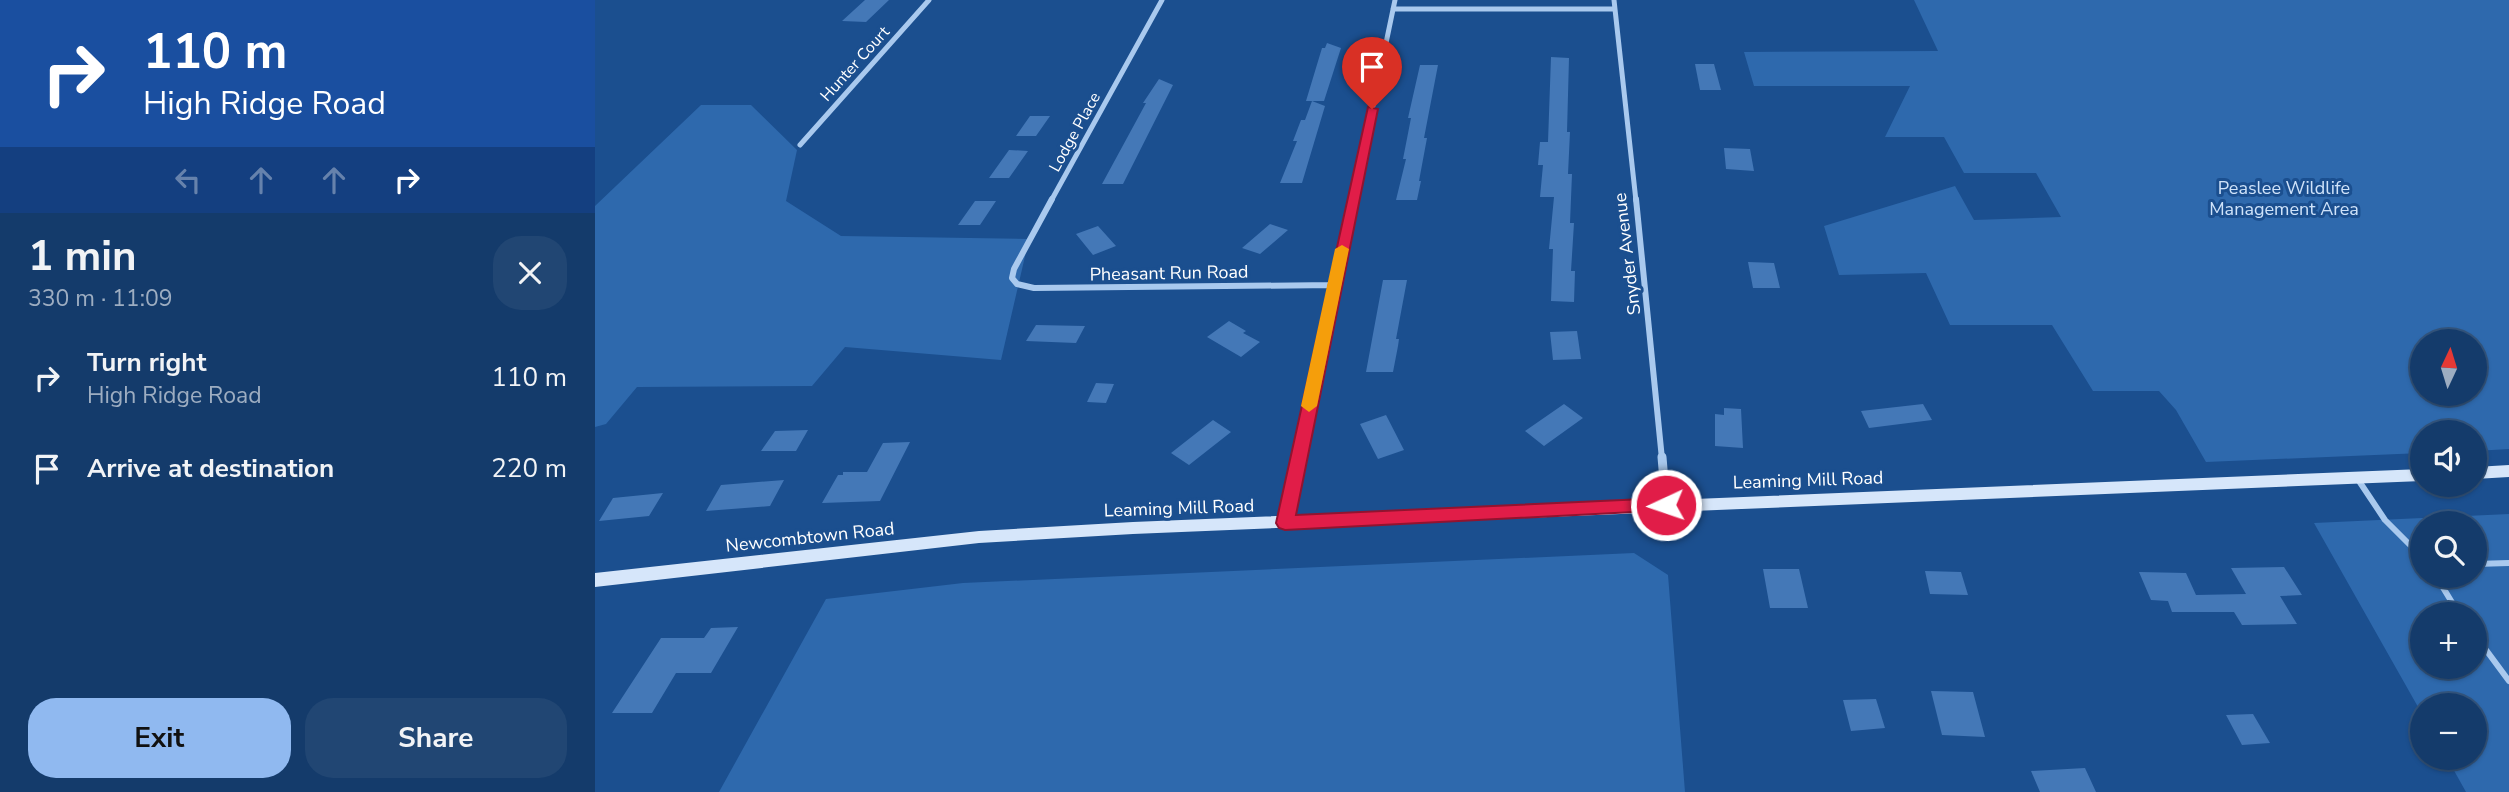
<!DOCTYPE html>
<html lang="en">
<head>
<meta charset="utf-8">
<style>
  body { margin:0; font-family:"Nunito Sans",sans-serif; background:#214673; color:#f1f3f6; height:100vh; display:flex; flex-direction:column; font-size:26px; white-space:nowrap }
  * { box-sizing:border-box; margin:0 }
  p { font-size:23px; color:#9dadc1 }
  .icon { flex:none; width:38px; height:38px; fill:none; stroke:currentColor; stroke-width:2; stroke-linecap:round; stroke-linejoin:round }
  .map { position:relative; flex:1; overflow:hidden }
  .side { display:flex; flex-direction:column; background:#143b6b; width:595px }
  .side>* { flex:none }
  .top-card { background:#1a4fa0; color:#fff; overflow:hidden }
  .needle { width:46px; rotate:4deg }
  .fabs { position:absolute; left:1815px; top:329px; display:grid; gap:14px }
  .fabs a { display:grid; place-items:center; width:77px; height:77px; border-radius:50%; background:#143b6b; box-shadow:0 2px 5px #0004,0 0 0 2px #33557e; font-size:35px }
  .pin { position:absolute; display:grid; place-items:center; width:60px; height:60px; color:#fff; margin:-72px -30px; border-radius:50% 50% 50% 0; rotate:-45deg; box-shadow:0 0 7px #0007 }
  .pin .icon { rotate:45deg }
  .me { position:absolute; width:77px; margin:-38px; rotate:267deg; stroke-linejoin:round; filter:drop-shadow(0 0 5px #0008) }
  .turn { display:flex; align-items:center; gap:24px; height:147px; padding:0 28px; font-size:32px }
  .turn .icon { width:91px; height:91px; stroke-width:2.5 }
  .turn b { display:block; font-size:49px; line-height:60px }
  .lanes { display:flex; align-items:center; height:66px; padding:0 28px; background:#0003; justify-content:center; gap:35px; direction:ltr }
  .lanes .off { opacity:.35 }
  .round { display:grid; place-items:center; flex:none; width:74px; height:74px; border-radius:28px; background:#214673 }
  .overview { display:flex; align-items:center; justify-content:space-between; height:119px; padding:0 28px }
  h1 { font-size:42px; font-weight:700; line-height:52px }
  .button { display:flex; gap:14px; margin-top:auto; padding:14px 28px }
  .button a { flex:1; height:80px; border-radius:28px; background:#90b9f0; color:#111; font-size:28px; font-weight:700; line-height:80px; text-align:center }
  .button a+a { background:#214673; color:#f1f3f6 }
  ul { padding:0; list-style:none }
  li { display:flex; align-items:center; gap:21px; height:91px; padding:0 28px }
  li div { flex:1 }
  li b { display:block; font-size:26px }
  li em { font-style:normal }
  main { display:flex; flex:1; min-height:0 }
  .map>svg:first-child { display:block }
</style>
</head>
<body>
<main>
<section class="side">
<div class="top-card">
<div class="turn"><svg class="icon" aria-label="right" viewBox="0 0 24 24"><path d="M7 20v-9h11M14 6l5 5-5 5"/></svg><div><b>110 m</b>High Ridge Road</div></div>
<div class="lanes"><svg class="icon off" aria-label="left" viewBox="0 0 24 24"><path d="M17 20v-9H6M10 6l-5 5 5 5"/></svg><svg class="icon off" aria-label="ahead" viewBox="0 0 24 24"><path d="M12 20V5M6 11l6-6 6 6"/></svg><svg class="icon off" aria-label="ahead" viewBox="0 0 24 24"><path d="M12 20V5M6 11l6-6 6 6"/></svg><svg class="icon" aria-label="right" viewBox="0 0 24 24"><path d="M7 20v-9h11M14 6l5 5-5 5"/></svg></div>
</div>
<div class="overview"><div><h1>1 min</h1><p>330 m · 11:09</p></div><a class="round"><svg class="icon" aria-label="close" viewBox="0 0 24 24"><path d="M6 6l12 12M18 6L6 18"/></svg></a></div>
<ul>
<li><svg class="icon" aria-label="right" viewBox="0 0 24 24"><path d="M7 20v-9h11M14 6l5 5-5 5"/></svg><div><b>Turn right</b><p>High Ridge Road</p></div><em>110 m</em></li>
<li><svg class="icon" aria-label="arrive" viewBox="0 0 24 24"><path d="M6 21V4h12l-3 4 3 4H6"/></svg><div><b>Arrive at destination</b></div><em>220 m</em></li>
</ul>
<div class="button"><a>Exit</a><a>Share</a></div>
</section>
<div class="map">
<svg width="1914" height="792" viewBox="0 0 1914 792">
  <rect width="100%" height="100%" fill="#1b4f8f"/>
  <!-- green -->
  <path fill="#2e69ad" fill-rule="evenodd" d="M1319,0H1914V449L1880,451V432H1827V453L1611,462L1581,410L1564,391H1498L1457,325H1355L1331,273L1244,275L1229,226L1360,186L1379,220L1466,217L1441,173H1369L1349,137H1290L1315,86H1159L1149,52L1343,51ZM1880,341V394H1827V341Z
    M106,105H156L202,150L191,201L246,236L434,239L406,360L250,347L217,386L42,387L11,424L0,427V206Z
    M1914,514V792H1871L1852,758H1880V705H1827V714L1719,523ZM1827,523H1880V576H1827ZM1827,614H1880V667H1827Z
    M1039,553L1073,575L1090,792H124L231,599L368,583Z"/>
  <!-- building -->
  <path fill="#4478b7" d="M270,0H294L271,22L247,21Z
    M732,43L746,48L729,101H711L727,48H730Z
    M956,57L974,58L972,132H975L973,174H977L975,223H979L976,271H980L979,302L956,301L958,249H954L959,197H945L948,165H943L945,142H953Z
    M1100,64H1119L1126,90H1105Z
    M825,65H843L829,138H832L824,181H826L822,200H801L811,159H808L816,118H813Z
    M564,79L578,85L528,184H507L551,103H548Z
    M717,101L730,106L707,183H685L702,141H698L706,120H710Z
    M435,116H455L441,136H421Z
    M1129,148L1155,149L1159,171L1131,169Z
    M414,150L433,151L414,178H394Z
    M380,201H401L385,225H363Z
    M675,224L693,230L665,254L647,248Z
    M503,226L521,246L498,255L481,234Z
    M1153,262L1179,263L1185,288H1158Z
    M788,280H812L801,339H804L803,346L798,372H771Z
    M634,321L651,331L648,333L665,342L646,357L612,337Z
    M441,325L490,326L481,343L431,341Z
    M982,331L986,359L958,360L955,332Z
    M501,383L519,384L511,403L492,402Z
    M969,404L988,418L949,446L930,431Z
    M1328,404L1337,420L1274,428L1266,411Z
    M1129,408L1146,409L1148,448L1120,446V414L1129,415Z
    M791,415L809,450L783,459L765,424Z
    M618,420L636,432L594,465L576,453Z
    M213,430L201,451H166L180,431Z
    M315,442L285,501L227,503L243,475H248V472H272L288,443Z
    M189,480L175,506L111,511L126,485Z
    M68,493L54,516L4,521L18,498Z
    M1689,567L1707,595L1685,596L1702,624L1647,625L1639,612H1577L1573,601L1556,600L1544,572L1591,573L1601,595L1651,594L1636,568Z
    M1168,569H1204L1213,608H1175Z
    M1330,571L1366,572L1373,595L1335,594Z
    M143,627L116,673H81L57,713H17L66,638H109L116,628Z
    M1336,691L1378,692L1390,737L1347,735Z
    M1281,699L1290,728L1256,731L1248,700Z
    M1658,714L1675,743L1647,745L1631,715Z
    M1490,768L1501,792H1445L1436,771Z"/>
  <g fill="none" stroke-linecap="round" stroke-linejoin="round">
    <!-- lane -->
    <path stroke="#a9c9ee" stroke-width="6" d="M1762,478L1790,520L1827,557
      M1880,564L1914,563
      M1841,576L1864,614
      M1880,635L1914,681"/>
    <!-- street-far2 -->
    <path stroke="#a9c9ee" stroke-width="5" d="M1019,0L1041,201
      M798,9H1020
      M205,145L334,0
      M456,201L567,0
      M758,201L800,0"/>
    <!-- street-far1 -->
    <path stroke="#a9c9ee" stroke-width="6" d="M457,199L419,269L417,278L422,284L439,288L739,285
      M1041,199L1067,459
      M704,459L758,199"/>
    <!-- street -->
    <path stroke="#a9c9ee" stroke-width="9" d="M1067,457L1071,505
      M690,523L704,457"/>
    <!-- secondary -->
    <path fill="#d6e6fa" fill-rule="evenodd" d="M1914,465V477L1880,479V467Z
      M1827,469V481L538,534L384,543L0,587V573L384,531L538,522Z"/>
  </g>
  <!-- route -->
  <path fill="#e11d48" stroke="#92132f" stroke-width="2" d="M773,107L783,109L701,515L1071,498L1077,500L1080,505L1077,510L690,530L684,528L681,523Z"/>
  <!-- slow -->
  <path fill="#f59e0b" d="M747,245L754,249L722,406L714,412L706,406L740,249Z"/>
  <g text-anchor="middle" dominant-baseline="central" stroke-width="6" stroke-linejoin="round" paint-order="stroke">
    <!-- far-street labels -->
    <g font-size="16" fill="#fff" stroke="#1b4f8f">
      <text transform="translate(260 64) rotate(-48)">Hunter Court</text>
      <text transform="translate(480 132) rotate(-61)">Lodge Place</text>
    </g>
    <!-- park labels -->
    <g font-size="18" fill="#cfe3fa" stroke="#1b4f8f">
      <text x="1689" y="188">Peaslee Wildlife<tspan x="1689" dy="21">Management Area</tspan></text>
    </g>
    <!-- street labels -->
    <g font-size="18" fill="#fff" stroke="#1b4f8f">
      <text transform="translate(1032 254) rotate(-97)">Snyder Avenue</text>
      <text transform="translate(574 273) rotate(-1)">Pheasant Run Road</text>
      <text transform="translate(1213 480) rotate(-2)">Leaming Mill Road</text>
      <text transform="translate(584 508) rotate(-2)">Leaming Mill Road</text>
      <text transform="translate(215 537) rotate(-6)">Newcombtown Road</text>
    </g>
  </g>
</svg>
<div class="fabs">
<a><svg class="needle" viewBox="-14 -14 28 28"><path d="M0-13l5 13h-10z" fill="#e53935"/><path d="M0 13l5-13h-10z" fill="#9dadc1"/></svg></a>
<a><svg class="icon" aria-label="sound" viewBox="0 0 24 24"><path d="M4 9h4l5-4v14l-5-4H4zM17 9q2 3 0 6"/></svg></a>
<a><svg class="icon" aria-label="search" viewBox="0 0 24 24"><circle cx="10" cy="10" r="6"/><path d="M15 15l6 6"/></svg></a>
<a>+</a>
<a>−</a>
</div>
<div class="pin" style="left:777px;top:109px;background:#d93025"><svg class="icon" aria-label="arrive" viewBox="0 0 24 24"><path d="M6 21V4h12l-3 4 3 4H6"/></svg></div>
<svg class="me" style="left:1071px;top:505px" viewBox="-20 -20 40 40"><circle r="17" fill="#e11d48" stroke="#fff" stroke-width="3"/><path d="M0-11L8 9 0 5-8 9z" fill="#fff"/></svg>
</div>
</main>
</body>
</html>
